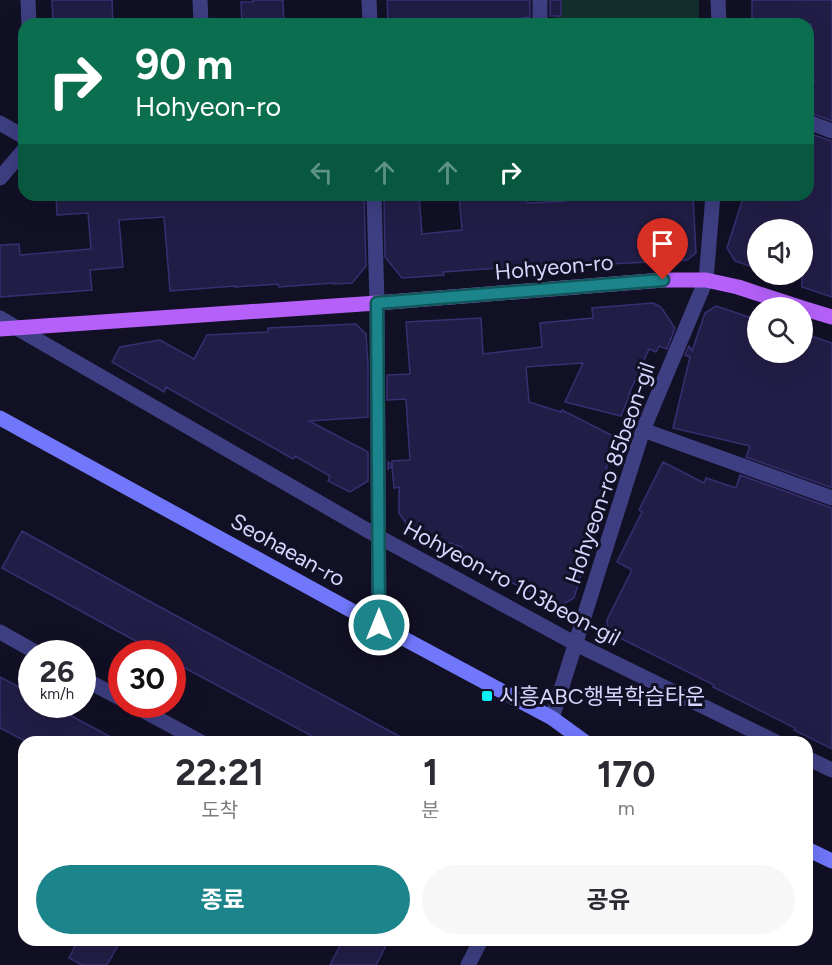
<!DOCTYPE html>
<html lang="ko">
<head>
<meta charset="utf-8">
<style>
  body { margin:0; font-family:Figtree,"Noto Sans KR",sans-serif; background:#f7f7f7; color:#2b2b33; height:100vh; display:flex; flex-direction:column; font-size:22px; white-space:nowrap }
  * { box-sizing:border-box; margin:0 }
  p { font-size:20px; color:#7c7c81 }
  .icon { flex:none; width:33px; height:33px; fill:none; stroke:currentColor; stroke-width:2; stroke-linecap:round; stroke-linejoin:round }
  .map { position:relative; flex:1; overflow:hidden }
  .drawer { position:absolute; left:18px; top:736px; width:795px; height:210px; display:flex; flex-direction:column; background:#fff; border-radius:18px; box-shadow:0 6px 24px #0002 }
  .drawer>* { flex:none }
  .hud { position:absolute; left:18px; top:18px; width:796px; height:183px; border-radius:18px; box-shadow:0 6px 24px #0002; background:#0b6e4f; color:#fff; overflow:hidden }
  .buttons { position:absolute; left:747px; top:219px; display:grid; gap:12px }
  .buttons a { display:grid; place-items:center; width:66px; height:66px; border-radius:50%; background:#fff; box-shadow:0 6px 24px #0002; font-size:30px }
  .speed { position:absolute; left:18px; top:640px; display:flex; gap:12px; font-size:30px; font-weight:700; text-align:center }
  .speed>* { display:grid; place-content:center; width:78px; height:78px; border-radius:50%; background:#fff; box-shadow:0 6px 24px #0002; line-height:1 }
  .speed small { font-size:15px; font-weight:400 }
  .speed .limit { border:9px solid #d22; background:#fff; color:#111 }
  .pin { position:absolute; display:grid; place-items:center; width:51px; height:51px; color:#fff; margin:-62px -26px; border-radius:50% 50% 50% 0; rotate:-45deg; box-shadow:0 0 6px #0007 }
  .pin .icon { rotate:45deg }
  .me { position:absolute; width:66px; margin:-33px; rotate:0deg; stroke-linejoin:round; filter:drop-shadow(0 0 4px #0008) }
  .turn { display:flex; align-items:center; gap:21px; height:126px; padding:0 18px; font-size:27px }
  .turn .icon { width:78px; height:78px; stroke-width:2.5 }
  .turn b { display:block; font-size:42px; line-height:51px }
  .lanes { display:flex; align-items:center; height:57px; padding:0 18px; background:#0003; justify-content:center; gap:30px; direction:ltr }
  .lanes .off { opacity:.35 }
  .eta { display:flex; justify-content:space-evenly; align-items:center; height:102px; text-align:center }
  .eta b { font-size:36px; font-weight:700; line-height:42px }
  .cta { display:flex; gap:12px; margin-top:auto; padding:12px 18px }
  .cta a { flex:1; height:69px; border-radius:36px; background:#1c848b; color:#fff; font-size:24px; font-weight:700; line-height:69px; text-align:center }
  .cta a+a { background:#f7f7f7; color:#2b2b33 }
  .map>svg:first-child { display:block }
</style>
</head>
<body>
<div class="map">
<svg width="832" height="965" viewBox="0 0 832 965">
  <rect width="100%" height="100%" fill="#121025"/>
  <!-- green -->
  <path fill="#132f2c" d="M555,0H699V24H555Z"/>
  <!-- building -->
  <path fill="#221d46" stroke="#372f71" stroke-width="1.5" d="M52,0H112L113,24H53Z
    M253,0H283L284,24H242L241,2H253Z
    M387,0H530V17L522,18V24H388Z
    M550,0H561V16H550Z
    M752,0H832V121L810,113L809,83H814L811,24H752Z
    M811,134L832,141V297L802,287V230H758V269L735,261L727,248L744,195H808V143L811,144Z
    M56,195H364L366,266L352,283L334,284V283L279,287L278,284L235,287V286L170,291L164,217L119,220L123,267L90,270L92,290L0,297V245L19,244L20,255L91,249L88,213L57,215Z
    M384,195H419L422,234L462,230L459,195H527L528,203L565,201V195H693L696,253L687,260L610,264V260L443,272L444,275L402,278L385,257Z
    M653,303L661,307L675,328L667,349L659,346L656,352L649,349L629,394H630L621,416L565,402L583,363L526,367L529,402L561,412L562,410L615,437L606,469L611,470L590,538L592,539L574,598L562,605L543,599V598L492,573L460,551L462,547L428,536V533L408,526L399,513V487L394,488L392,466L388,469V462L392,465V461L410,460L406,399L387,400V375L410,374L406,322L481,318L483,354L542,347L540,323L593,318L592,308Z
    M716,306L758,320V352H802V333L832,343V488L746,457L750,446L673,428L690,357L685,355L689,346L692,351L705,313Z
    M356,324L366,334L368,365V417L309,421L368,452V481L350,492L328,481L330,476L295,456L293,459L166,387L164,392L112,362L120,347L160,340L194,359L207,335L268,332V328Z
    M663,462L704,483L706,478L736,488L740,475L832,508V749L794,730L795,728L713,687L714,685L608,632L607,620L632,570L617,562L642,512L639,510Z
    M22,531L136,594L410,742H323L172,661V654H160L121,633L2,568Z
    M0,677L32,694V705H51L120,742H27L0,728Z
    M78,940H121L107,965H82L69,958Z
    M343,940H389L376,965H330Z"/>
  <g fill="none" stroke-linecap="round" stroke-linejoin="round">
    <!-- minor -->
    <path stroke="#3d3f82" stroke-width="15" d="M28,0L29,24
      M200,0L201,24
      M369,0L370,24
      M540,0V24
      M718,0L719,24
      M808,122L832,131
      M0,123L24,137
      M0,178L24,150
      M374,195L377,303L379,625
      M0,318L15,327L379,537L576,644L776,742
      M643,430L832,498
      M0,632L39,654
      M82,678L122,699
      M133,705L201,742
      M552,718L643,430L706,280L713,195
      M807,758L832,770
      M468,965L481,940"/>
    <!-- secondary -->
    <path stroke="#7077fa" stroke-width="15" d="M0,418L345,607L552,718L585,742
      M807,849L832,861"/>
    <!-- primary -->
    <path stroke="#b561f9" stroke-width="15" d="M802,308L832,317
      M0,329L377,303L663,280H706L738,287L802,308"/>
  </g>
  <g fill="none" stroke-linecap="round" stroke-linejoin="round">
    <defs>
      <path id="route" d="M379,625L377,303L663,280"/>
    </defs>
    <!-- route casing -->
    <use href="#route" stroke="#12565a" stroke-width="15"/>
    <!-- route -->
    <use href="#route" stroke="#1c848b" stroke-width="10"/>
  </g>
  <!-- markers -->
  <rect fill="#09f0f6" stroke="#121025" stroke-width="2" x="481" y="690" width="12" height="12" rx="3"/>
  <g text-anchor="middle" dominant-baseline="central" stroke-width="6" stroke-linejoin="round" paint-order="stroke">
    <!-- street labels -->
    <g font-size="22" fill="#d7d6fe" stroke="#121025">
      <text transform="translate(554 267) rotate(-5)">Hohyeon-ro</text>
      <text transform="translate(610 473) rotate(-71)">Hohyeon-ro 85beon-gil</text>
      <text transform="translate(288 550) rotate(29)">Seohaean-ro</text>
      <text transform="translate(512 583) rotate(28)">Hohyeon-ro 103beon-gil</text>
    </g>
    <!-- poi labels -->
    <g font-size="22" fill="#d7d6fe" stroke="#121025" text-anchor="start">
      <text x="499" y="696">시흥ABC행복학습타운</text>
    </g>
  </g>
</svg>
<div class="buttons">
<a><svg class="icon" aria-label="sound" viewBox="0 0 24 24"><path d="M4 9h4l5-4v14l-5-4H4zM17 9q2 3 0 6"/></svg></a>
<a><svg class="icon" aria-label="search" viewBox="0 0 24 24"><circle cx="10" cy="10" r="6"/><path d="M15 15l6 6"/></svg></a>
</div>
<div class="speed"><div>26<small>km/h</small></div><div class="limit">30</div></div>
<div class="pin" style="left:663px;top:280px;background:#d93025"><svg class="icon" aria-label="arrive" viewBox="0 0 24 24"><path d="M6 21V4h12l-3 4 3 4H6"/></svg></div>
<svg class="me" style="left:379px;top:625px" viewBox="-20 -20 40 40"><circle r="17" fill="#1c848b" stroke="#fff" stroke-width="3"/><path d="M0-11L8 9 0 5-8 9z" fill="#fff"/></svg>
<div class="hud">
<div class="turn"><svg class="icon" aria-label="right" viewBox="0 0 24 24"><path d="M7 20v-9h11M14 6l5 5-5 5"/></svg><div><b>90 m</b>Hohyeon-ro</div></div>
<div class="lanes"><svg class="icon off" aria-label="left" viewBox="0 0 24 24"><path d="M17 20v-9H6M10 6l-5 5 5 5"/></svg><svg class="icon off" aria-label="ahead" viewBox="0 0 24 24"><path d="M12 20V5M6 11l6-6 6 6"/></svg><svg class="icon off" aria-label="ahead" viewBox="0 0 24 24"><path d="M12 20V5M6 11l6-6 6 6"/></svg><svg class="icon" aria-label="right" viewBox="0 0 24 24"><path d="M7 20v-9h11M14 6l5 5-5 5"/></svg></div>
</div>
<section class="drawer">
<div class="eta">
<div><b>22:21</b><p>도착</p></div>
<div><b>1</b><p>분</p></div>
<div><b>170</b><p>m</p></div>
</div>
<div class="cta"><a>종료</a><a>공유</a></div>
</section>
</div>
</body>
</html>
